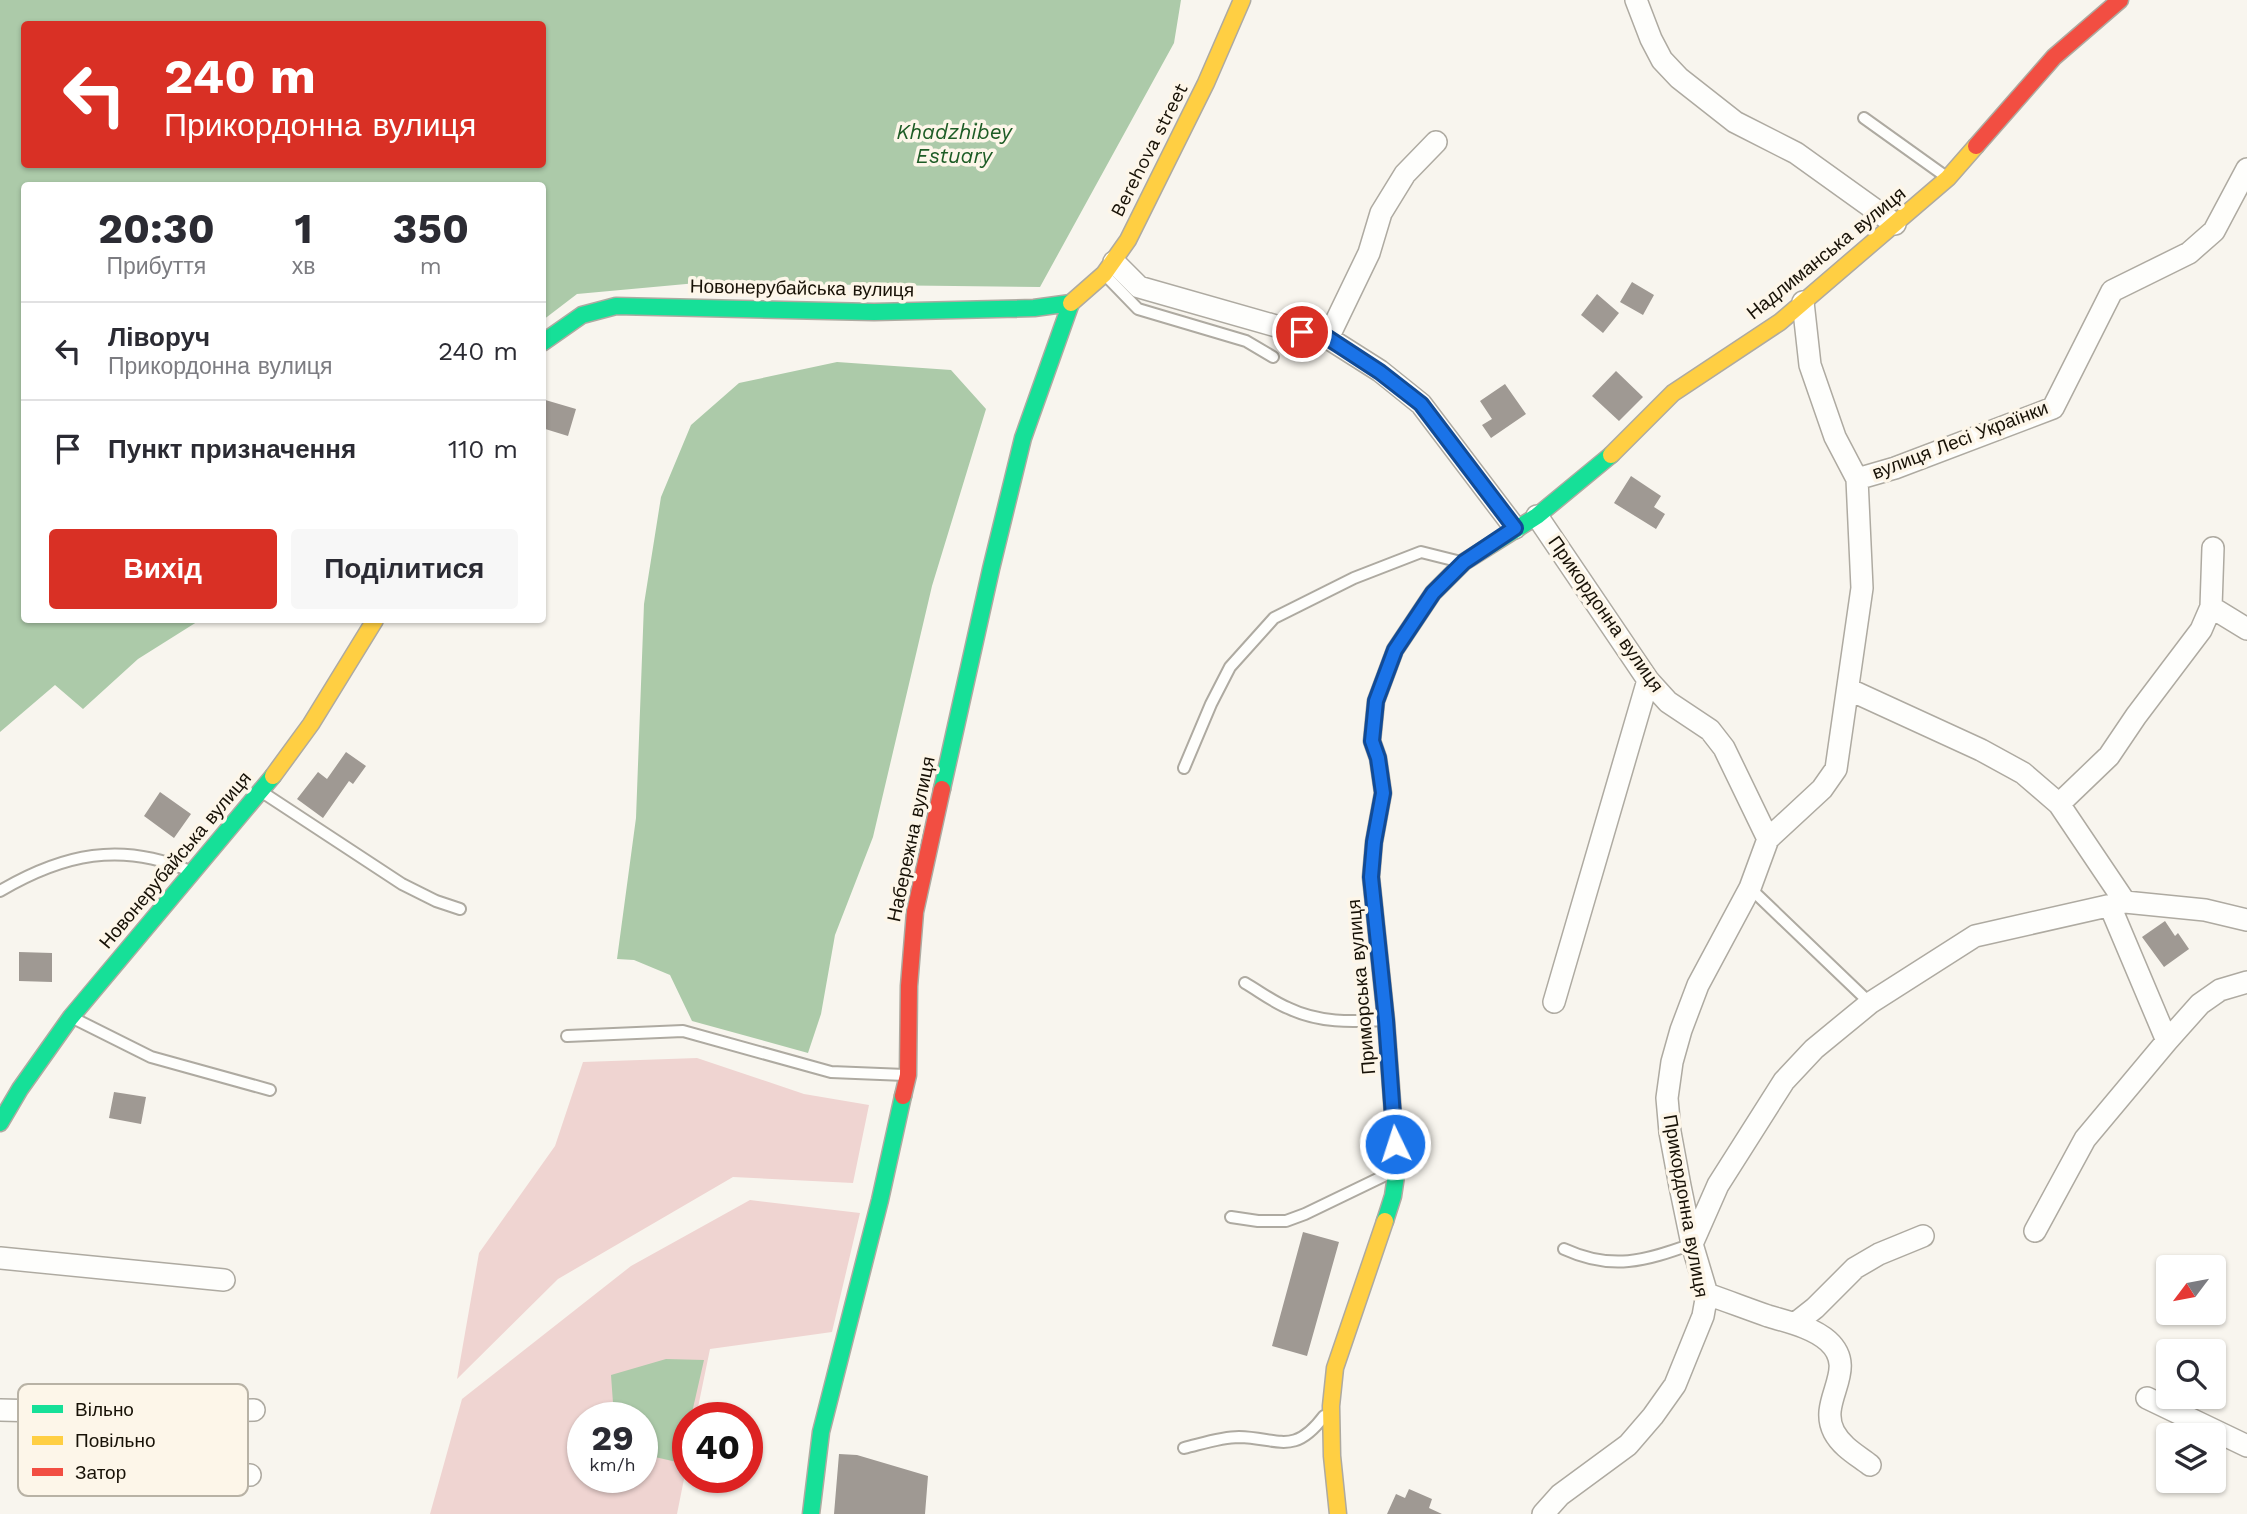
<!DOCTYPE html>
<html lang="uk">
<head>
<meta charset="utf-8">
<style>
  body { margin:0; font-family:"Work Sans",sans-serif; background:#f7f7f7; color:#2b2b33; height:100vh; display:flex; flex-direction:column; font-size:26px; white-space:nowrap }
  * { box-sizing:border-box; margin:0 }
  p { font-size:23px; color:#7c7c81 }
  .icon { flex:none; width:38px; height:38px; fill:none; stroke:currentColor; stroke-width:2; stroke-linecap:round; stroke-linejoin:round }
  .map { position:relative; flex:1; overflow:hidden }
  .panel { position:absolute; left:21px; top:182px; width:525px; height:441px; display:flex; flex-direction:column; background:#fff; border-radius:7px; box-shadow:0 2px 5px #0004 }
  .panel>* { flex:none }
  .guide { position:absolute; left:21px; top:21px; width:525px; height:147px; border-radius:7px; box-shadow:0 2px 5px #0004; background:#d93025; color:#fff; overflow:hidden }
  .needle { width:46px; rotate:238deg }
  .controls { position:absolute; left:2156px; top:1255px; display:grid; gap:14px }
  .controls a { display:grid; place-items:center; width:70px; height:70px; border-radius:7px; background:#fff; box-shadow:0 2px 5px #0004; font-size:35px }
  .speed { position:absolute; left:567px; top:1402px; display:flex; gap:14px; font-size:35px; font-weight:700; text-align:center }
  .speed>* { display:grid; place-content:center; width:91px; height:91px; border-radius:50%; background:#fff; box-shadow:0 2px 5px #0004; line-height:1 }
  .speed small { font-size:18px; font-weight:400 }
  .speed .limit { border:10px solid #d22; background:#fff; color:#111 }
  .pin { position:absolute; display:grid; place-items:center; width:60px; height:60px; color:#fff; margin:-30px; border:4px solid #fff; border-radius:50%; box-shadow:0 2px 7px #0007 }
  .me { position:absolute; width:77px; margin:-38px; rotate:356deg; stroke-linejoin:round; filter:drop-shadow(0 0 5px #0008) }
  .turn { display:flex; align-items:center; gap:24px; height:147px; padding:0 28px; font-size:32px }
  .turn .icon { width:91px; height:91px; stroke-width:2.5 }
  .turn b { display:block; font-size:49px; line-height:60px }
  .eta { display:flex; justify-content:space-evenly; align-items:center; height:119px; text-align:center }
  .eta b { font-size:42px; font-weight:700; line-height:49px }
  .primary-button { display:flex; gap:14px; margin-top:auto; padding:14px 28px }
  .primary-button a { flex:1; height:80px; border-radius:7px; background:#d93025; color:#fff; font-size:28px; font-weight:700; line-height:80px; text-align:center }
  .primary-button a+a { background:#f7f7f7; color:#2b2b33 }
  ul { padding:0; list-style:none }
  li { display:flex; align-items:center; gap:21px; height:98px; padding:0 28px; border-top:2px solid #e1e1e2 }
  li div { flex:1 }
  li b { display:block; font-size:26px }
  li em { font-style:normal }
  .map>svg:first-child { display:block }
</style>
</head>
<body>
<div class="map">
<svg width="2247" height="1514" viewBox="0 0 2247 1514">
  <rect width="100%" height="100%" fill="#f8f5ee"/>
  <!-- green -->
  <path fill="#efd4d1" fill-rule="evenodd" d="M697,1058L804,1094L869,1105L853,1183L733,1177L558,1279L457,1379L479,1253L555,1146L583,1062Z
    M750,1200L860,1213L832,1332L710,1349L696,1417L688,1418V1459L677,1514H430L462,1399L631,1266ZM583,1418H642V1477H583Z"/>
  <!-- water -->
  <path fill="#accaa9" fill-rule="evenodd" d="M0,0H1181L1174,43L1040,287L697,283L577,294L543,320L542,186H24V620H200L138,659L83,709L55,685L0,732ZM24,24H542V164H24Z
    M837,362L951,370L986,409L932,586L873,837L835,935L821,1014L808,1053L692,1021L670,975L634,960L617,959L636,818L644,604L661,497L691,425L739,383Z
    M666,1359L704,1360L691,1417L688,1418V1431L681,1463L642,1454V1418L614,1417L611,1375Z"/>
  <!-- building -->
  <path fill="#9f9993" d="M1632,282L1654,295L1643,315L1620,302Z
    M1597,294L1619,313L1603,333L1581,315Z
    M1616,371L1643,397L1619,421L1592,396Z
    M1505,384L1526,414L1491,438L1482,425L1492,419L1480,401Z
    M542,399L576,409L568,436L542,428Z
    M1631,476L1661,496L1654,507L1665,514L1656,529L1614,503Z
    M346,752L366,766L353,784L349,781L323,818L297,799L318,772L327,779Z
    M160,792L191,814L174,838L144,816Z
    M2165,921L2175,936L2178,933L2189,949L2164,967L2142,937Z
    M19,952L52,953V982L19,981Z
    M114,1092L146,1097L141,1124L109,1118Z
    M1303,1232L1339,1242L1307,1356L1272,1346Z
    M839,1454L857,1455L928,1476L925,1514H834Z
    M1409,1489L1432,1499L1429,1508L1442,1514H1387L1396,1494L1405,1498Z"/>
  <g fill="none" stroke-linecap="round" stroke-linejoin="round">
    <defs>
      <path id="lane" d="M1864,118L1945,176
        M1106,276L1138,309L1246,341L1273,357
        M1184,768L1211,704L1230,667L1274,618L1354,578L1421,552L1457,561
        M265,794L402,884L436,901L460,909
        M1750,888L1870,1003
        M0,891C63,854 121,841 190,871
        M1245,983C1259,991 1273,1002 1288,1008C1319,1023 1351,1022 1384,1020
        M73,1018L151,1057L270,1090
        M567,1036L683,1031L831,1072L905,1075
        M1231,1217L1258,1221H1286L1305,1214L1392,1172
        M1564,1249C1612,1271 1645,1261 1692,1244
        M1184,1448C1201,1444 1221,1437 1239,1437C1279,1438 1294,1456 1324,1416"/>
      <path id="street" d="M1636,0L1651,39L1662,60L1679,78L1735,122L1796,153L1895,224
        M1114,262L1139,287L1276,326L1328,338L1380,371L1421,404L1515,528
        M1803,302L1810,365L1835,437L1857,479
        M1328,338L1369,253L1381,213L1405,174L1436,142
        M1537,516L1648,680L1668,702L1710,730L1724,748L1768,839L1750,888L1698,985L1681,1030L1672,1062L1667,1098L1670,1132L1680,1186L1692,1244L1707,1294L1703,1316L1675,1385L1653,1416L1628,1445L1560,1495L1543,1514
        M2211,607L2247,629
        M1848,689L1981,750L2023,773L2059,804L2125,902L2205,910L2247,920
        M2059,804L2109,756L2136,716L2201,630L2211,607L2213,548
        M1768,839L1822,789L1836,769L1862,588L1857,479L1895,468L2053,408L2112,291L2189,253L2214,231L2247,169
        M2110,906L2167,1041
        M1554,1002L1648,680
        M2035,1231L2085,1139L2167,1041L2200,1004L2220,990L2247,982
        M1692,1244L1718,1185L1784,1081L1814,1049L1870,1003L1975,936L2125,902
        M0,1258L224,1280
        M1707,1294C1727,1301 1748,1309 1768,1316C1788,1322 1812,1327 1828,1341C1860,1370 1817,1400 1834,1432C1842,1447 1857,1455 1870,1465
        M1796,1323L1815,1308L1855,1268L1879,1254L1923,1236
        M2147,1398L2247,1446
        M0,1410L123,1413L254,1410
        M123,1413L124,1473
        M60,1471L250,1475"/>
      <path id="fast" d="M542,343L582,315L616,306L874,312L1034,308L1071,303
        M942,789L991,569L1023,438L1071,303
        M0,1123L20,1089L71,1017L273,776
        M1385,1221L1393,1196L1397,1169L1386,1020L1371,877L1374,842L1383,793L1378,758L1372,741L1376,701L1395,650L1433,593L1464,562L1537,516L1611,455
        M811,1514L821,1432L880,1200L903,1096"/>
      <path id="slow" d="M1071,303L1104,274L1128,240L1206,83L1242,0
        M1611,455L1673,393L1780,322L1948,178L1976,146
        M273,776L311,724L375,620
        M1338,1514L1332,1456L1331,1406L1335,1368L1385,1221"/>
      <path id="jam" d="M1976,146L2054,57L2120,0
        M903,1096L908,1075L909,986L915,912L942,789"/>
    </defs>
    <!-- lane casing -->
    <use href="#lane" stroke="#aeaaa1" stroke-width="14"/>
    <!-- street casing -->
    <use href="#street" stroke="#aeaaa1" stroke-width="24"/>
    <!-- fast casing -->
    <use href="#fast" stroke="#aeaaa1" stroke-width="19"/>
    <!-- slow casing -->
    <use href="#slow" stroke="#aeaaa1" stroke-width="19"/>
    <!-- jam casing -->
    <use href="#jam" stroke="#aeaaa1" stroke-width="19"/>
    <!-- lane -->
    <use href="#lane" stroke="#fefefc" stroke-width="10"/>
    <!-- street -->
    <use href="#street" stroke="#fefefc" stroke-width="21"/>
    <!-- fast -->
    <use href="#fast" stroke="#16e098" stroke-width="16"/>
    <!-- slow -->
    <use href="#slow" stroke="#ffcf43" stroke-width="16"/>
    <!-- jam -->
    <use href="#jam" stroke="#f24e42" stroke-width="16"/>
  </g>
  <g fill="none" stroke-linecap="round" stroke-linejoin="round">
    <defs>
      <path id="route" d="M1302,332L1328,338L1380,372L1421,404L1515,528L1464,562L1433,593L1395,650L1376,701L1372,741L1378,758L1383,793L1374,842L1371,877L1386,1020L1395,1144"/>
    </defs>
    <!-- route casing -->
    <use href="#route" stroke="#114b97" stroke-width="18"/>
    <!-- route -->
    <use href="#route" stroke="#1a73e8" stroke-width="12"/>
  </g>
  <g text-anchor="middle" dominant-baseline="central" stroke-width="7" stroke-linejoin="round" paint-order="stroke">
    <!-- street labels -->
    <g font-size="19" fill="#181207" stroke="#fdf6e9">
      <text transform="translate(1149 150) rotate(-63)">Berehova street</text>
      <text transform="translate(1826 253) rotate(-39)">Надлиманська вулиця</text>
      <text transform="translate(802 288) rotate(1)">Новонерубайська вулиця</text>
      <text transform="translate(1960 440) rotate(-21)">вулиця Лесі Українки</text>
      <text transform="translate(1606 614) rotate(55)">Прикордонна вулиця</text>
      <text transform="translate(911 839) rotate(-78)">Набережна вулиця</text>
      <text transform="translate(175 860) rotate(-50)">Новонерубайська вулиця</text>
      <text transform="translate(1361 987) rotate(-95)">Приморська вулиця</text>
      <text transform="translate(1686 1206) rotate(80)">Прикордонна вулиця</text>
    </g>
    <!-- water labels -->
    <g font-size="21" font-style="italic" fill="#1d5c25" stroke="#fdf6e9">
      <text x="954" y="131">Khadzhibey<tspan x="954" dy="24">Estuary</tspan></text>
    </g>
  </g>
  <!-- legend -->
  <rect x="18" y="1384" width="230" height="112" rx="10" fill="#fdf6e9" stroke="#b8b2a5" stroke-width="2"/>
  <rect x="32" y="1405" width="31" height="8" fill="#16e098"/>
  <rect x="32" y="1436" width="31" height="9" fill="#ffcf43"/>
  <rect x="32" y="1468" width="31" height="8" fill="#f24e42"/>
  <g font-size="19" fill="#181207">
    <text x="75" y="1416">Вільно</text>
    <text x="75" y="1447">Повільно</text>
    <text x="75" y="1479">Затор</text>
  </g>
</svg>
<div class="controls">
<a><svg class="needle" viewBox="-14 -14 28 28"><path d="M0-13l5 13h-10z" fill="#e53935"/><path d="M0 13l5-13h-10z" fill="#7c7c81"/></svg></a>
<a><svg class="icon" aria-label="search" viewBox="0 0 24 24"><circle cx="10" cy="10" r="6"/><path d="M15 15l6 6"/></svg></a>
<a><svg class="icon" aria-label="layers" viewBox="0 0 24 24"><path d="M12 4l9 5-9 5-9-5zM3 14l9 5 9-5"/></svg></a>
</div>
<div class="speed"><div>29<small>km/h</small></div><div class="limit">40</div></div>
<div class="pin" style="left:1302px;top:332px;background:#d93025"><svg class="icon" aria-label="arrive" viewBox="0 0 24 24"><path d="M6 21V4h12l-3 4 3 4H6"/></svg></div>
<svg class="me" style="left:1395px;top:1144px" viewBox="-20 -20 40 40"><circle r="17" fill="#1a73e8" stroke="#fff" stroke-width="3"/><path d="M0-11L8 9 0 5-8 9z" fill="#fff"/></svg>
<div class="guide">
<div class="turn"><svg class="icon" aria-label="left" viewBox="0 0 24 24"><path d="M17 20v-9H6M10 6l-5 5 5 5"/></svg><div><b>240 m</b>Прикордонна вулиця</div></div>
</div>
<section class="panel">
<div class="eta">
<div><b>20:30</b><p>Прибуття</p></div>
<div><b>1</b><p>хв</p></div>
<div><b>350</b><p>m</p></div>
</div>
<ul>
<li><svg class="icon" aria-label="left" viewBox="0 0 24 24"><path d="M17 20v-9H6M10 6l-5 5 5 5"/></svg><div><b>Ліворуч</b><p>Прикордонна вулиця</p></div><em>240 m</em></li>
<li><svg class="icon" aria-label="arrive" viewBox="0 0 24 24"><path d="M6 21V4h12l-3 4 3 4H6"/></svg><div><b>Пункт призначення</b></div><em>110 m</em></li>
</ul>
<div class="primary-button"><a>Вихід</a><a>Поділитися</a></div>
</section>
</div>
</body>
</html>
